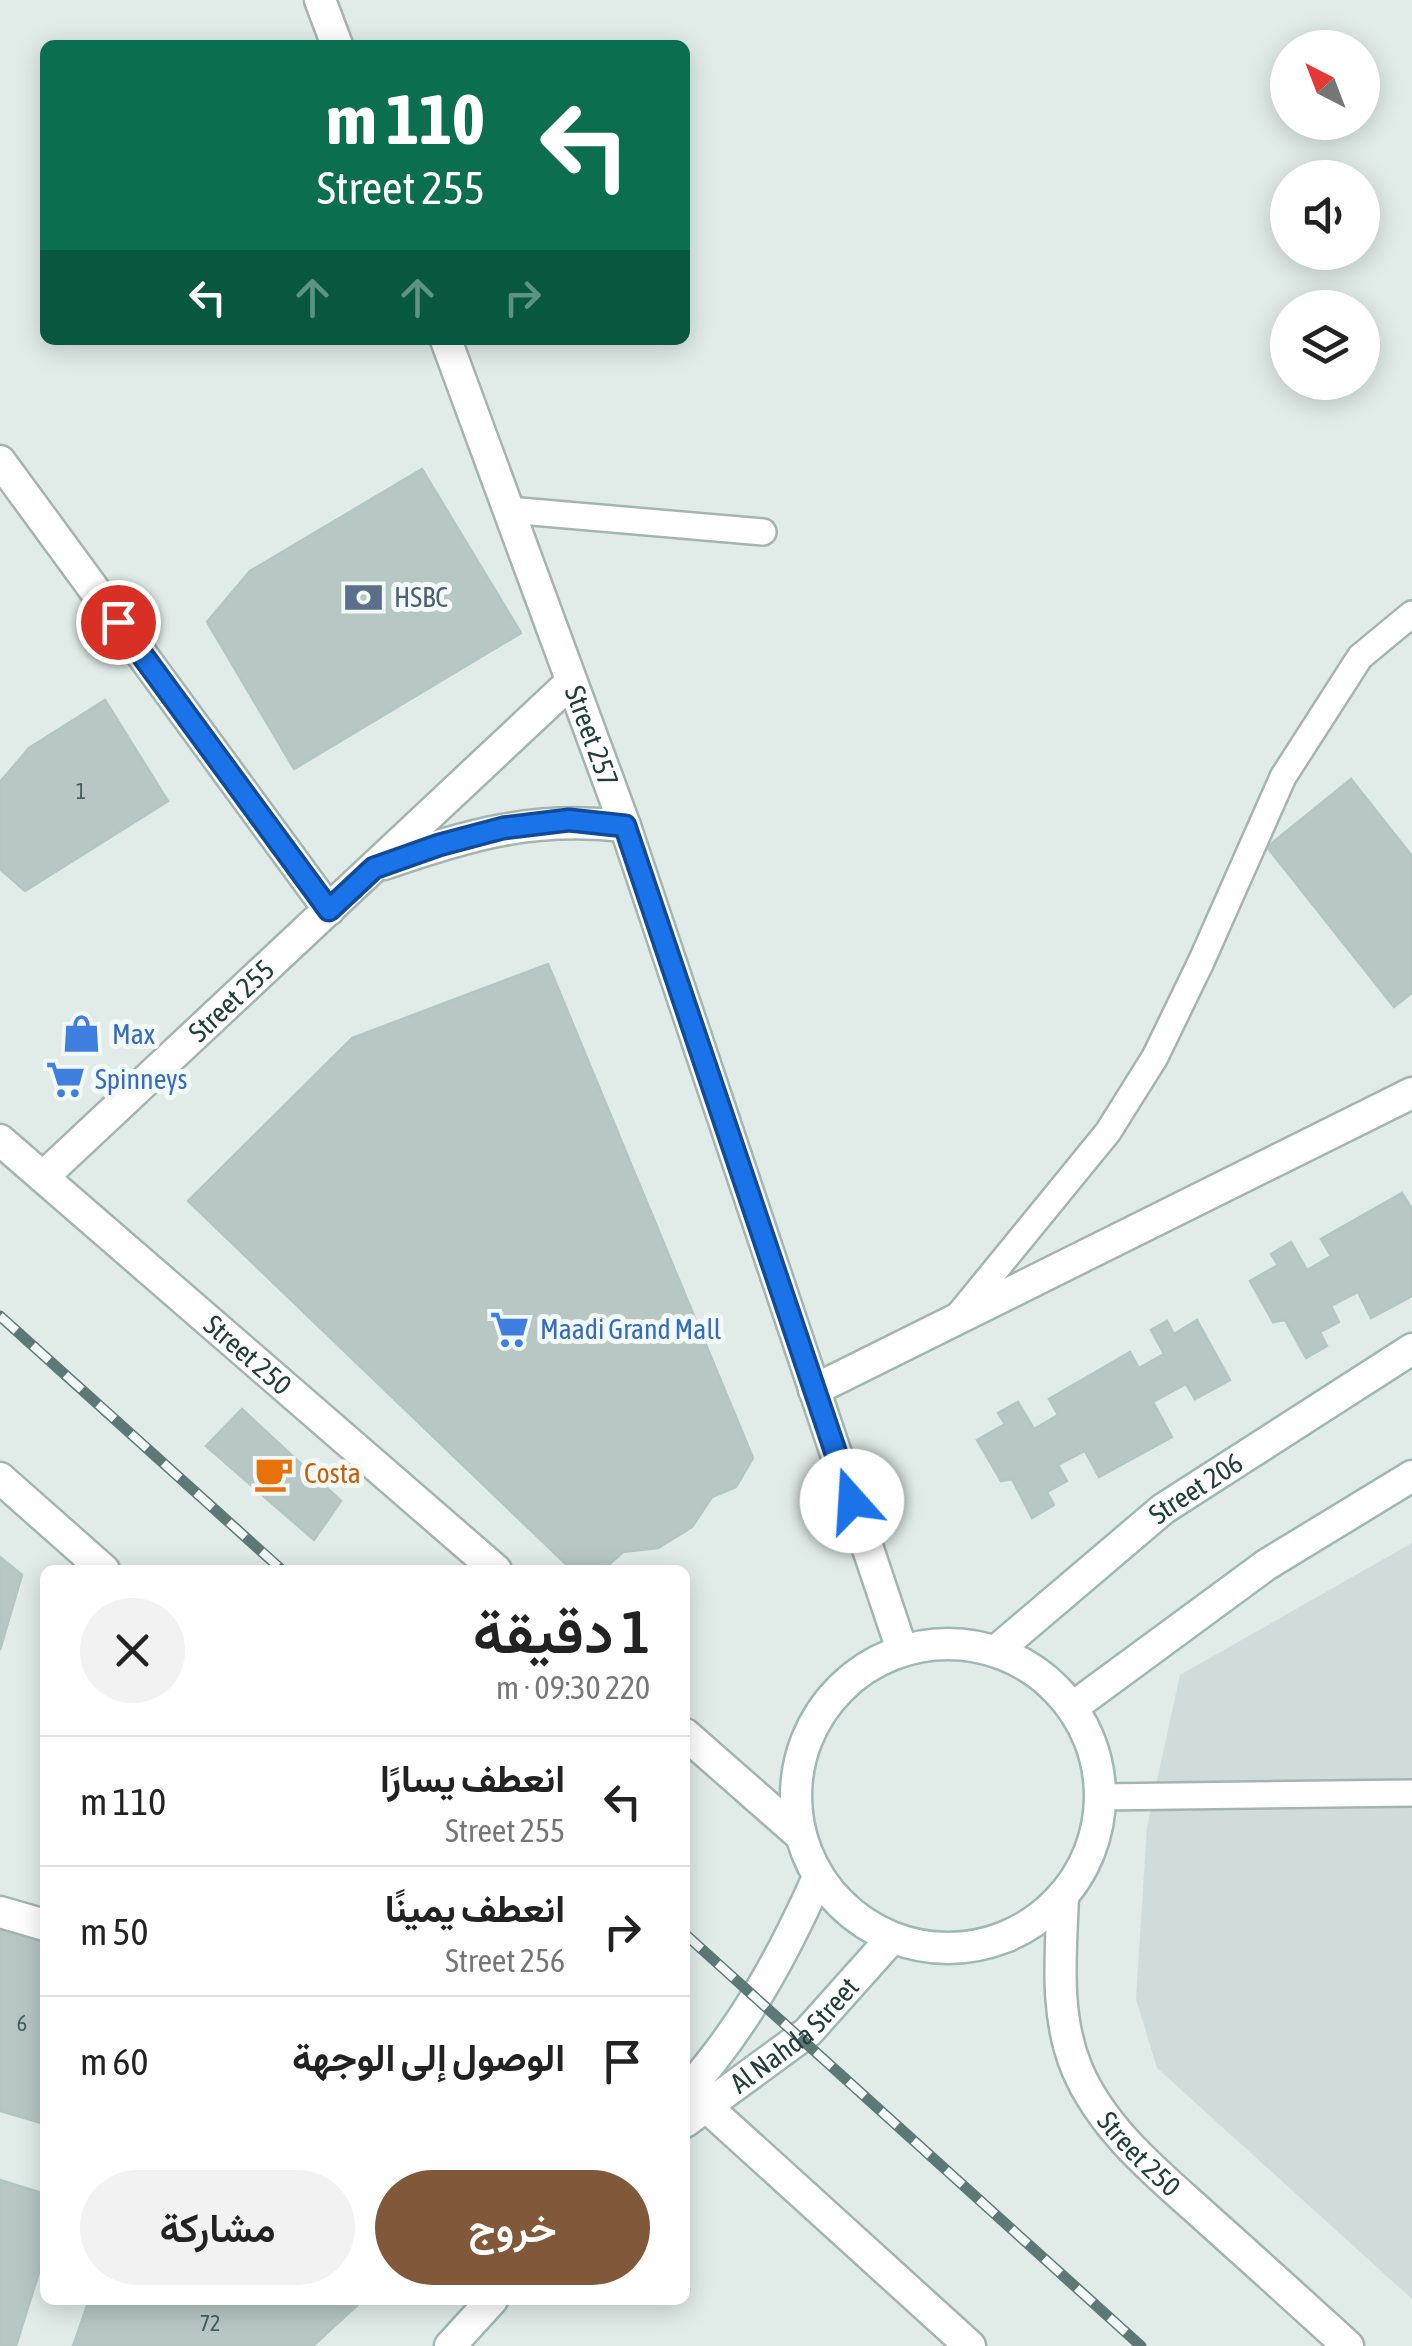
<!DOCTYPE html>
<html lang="ar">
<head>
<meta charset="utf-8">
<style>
  body { margin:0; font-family:"Asap Condensed",Vazirmatn,sans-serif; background:#f2f2f2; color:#222; direction:rtl; height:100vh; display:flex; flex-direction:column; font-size:38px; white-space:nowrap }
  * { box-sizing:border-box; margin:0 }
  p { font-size:32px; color:#767676 }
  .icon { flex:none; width:55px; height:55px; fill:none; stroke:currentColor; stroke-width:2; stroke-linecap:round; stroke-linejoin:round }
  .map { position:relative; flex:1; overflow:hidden; direction:ltr }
  .sheet { position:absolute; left:40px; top:1565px; width:650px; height:740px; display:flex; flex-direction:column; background:#fff; border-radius:15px; box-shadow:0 5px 25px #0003; direction:rtl }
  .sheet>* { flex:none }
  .hud { position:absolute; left:40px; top:40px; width:650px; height:305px; border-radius:15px; box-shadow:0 5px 25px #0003; direction:rtl; background:#0b6e4f; color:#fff; overflow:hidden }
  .needle { width:65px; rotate:318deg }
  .buttons { position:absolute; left:1270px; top:30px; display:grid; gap:20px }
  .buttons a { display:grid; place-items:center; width:110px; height:110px; border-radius:50%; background:#fff; box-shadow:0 5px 25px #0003; font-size:50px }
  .pin { position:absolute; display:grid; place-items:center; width:85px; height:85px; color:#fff; margin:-42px; border:5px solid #fff; border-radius:50%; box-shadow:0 2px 10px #0007 }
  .me { position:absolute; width:110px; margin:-55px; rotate:341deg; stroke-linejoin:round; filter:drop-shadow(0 0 8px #0008) }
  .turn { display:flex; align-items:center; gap:35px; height:210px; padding:0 40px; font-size:45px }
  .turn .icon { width:130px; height:130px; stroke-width:2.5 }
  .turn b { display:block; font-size:70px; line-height:85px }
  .lanes { display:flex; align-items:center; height:95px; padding:0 40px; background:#0003; justify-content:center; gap:50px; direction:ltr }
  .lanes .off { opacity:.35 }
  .round { display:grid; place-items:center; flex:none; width:105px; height:105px; border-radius:52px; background:#f2f2f2 }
  .head { display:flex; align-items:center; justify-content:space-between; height:170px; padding:0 40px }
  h1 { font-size:60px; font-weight:600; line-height:75px }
  .primary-button { display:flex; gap:20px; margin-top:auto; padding:20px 40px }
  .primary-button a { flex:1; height:115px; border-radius:60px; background:#81583a; color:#fff; font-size:40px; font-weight:600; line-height:115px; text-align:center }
  .primary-button a+a { background:#f2f2f2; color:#222 }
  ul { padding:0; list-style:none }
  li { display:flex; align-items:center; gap:30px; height:130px; padding:0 40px; border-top:2px solid #e0e0e0 }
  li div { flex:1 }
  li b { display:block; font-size:38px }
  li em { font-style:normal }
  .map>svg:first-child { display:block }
</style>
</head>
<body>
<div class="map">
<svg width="1412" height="2346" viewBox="0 0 1412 2346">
  <rect width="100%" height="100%" fill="#e1ece9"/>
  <!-- built -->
  <path fill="#d0dcd9" d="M1412,1543V2299L1157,2068L1136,1999L1147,1826L1180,1675Z"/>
  <!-- building -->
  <path fill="#b7c7c3" stroke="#b4c6c2" stroke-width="2.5" d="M422,469L521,633L294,769L207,622L250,571Z
    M105,700L168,801L25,891L0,869V782L29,748Z
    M1351,779L1412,856V993L1394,1007L1267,847Z
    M548,964L753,1458L736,1487L712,1497L692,1527L658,1548L623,1552L604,1569L595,1570H572L188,1201L352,1038Z
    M1402,1193L1412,1209V1296L1371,1318L1358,1292L1331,1306L1339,1322L1320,1332L1327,1346L1306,1358L1285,1320L1273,1322L1250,1281L1278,1265L1271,1254L1291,1242L1307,1270L1331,1256L1321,1239Z
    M1197,1320L1230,1380L1195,1399L1186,1384L1153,1402L1172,1437L1099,1477L1085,1451L1058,1465L1067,1481L1047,1492L1054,1505L1032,1518L1012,1479L1001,1481L977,1440L1005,1424L998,1413L1018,1402L1034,1429L1058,1415L1049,1399L1130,1352L1139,1368L1164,1354L1151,1330L1167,1321L1174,1334Z
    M242,1409L341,1501L314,1540L206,1446Z
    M0,1557L22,1575L0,1650Z
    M0,1922L45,1935V2124L0,2111Z
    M0,2180L45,2194V2253L16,2346H0Z
    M89,2300H363L313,2346H73Z"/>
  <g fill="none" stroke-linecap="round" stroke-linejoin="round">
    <defs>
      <path id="lane" d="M508,510L763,532
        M957,1317L1108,1132L1155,1057L1201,962L1283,777L1360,657L1412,614
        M1101,1797L1412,1793"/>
      <g id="street">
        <path d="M320,0L337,45"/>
        <path id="s1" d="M446,340L625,826L902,1650"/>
        <path d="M0,461L329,910"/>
        <path d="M384,864C471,834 532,816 625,826"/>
        <path id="s2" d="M0,1140L496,1570"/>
        <path id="s3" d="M43,1177L571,682"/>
        <path d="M814,1390L1412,1093"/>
        <path d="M0,1478L104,1570"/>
        <path d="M685,1734L800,1835"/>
        <path id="s4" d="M1063,1895C1061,1953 1054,2014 1077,2069C1104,2133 1163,2178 1212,2223C1258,2264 1303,2305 1348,2346"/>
        <path d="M0,1912L45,1925"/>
        <path d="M687,2089L970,2346"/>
      </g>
      <g id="secondary">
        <circle cx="948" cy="1796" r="152"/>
        <path id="s5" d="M996,1651L1163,1509L1412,1349"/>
        <path d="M1073,1707L1266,1565L1412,1476"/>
        <path d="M685,2093C743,2029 783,1956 818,1877"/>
        <path id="s6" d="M685,2122L808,2032L892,1938"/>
        <path d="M450,2346L492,2300"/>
      </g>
    </defs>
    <!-- lane casing -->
    <use href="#lane" stroke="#a4b4b1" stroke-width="30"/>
    <!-- street casing -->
    <use href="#street" stroke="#a4b4b1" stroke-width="35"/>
    <!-- secondary casing -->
    <use href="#secondary" stroke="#9fb8b4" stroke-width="35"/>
    <!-- lane -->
    <use href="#lane" stroke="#fff" stroke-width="25"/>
    <!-- street -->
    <use href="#street" stroke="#fff" stroke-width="30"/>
    <!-- secondary -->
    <use href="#secondary" stroke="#fff" stroke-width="30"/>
    <defs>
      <path id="rail" d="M0,1316L282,1570
        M685,1934L1141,2346"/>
    </defs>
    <!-- rail casing -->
    <use href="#rail" stroke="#5c7977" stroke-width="11"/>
    <!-- rail -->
    <use href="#rail" stroke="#f2f9f7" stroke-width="8" stroke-dasharray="22" stroke-linecap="butt"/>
  </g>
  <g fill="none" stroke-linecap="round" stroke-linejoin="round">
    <defs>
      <path id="route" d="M118,622L329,910L374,868L439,845L503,828L569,820L625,826L852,1501"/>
    </defs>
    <!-- route casing -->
    <use href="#route" stroke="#114b97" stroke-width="25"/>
    <!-- route -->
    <use href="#route" stroke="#1a73e8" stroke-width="18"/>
  </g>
  <!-- icons -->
  <defs>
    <symbol id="bank-bare" viewBox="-9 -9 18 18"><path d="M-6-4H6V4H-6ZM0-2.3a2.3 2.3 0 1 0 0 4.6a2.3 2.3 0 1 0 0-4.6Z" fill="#5c6f8a" stroke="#f2f9f7" stroke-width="2.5" paint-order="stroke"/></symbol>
    <symbol id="shop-bare" viewBox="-9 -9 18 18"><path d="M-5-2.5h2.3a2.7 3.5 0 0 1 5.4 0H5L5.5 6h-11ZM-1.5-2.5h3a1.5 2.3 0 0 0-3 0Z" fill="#3f7fe0" stroke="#f2f9f7" stroke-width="2.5" paint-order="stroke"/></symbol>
    <symbol id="supermarket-bare" viewBox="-9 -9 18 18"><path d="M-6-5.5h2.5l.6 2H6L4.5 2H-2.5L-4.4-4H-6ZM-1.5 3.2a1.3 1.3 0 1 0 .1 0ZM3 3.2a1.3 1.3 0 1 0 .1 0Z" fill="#3f7fe0" stroke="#f2f9f7" stroke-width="2.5" paint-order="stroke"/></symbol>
    <symbol id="cafe-bare" viewBox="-9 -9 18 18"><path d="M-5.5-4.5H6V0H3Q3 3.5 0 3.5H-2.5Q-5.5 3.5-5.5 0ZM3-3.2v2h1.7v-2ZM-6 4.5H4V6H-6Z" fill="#e8710a" stroke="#f2f9f7" stroke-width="2.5" paint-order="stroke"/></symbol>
  </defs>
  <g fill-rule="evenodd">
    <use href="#bank-bare" x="336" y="570" width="55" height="55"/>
    <use href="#shop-bare" x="54" y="1006" width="55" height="55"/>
    <use href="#supermarket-bare" x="38" y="1052" width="55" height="55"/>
    <use href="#supermarket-bare" x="482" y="1302" width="55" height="55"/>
    <use href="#cafe-bare" x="246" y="1446" width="55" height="55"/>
  </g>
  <g text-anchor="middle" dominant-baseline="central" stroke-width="10" stroke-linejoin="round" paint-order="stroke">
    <!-- number labels -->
    <g font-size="22" fill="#46605d">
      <text x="81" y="791">1</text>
      <text x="22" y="2023">6</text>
      <text x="210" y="2323">72</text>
    </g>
    <!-- service labels -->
    <g font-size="28" fill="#4e5e75" stroke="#f2f9f7" text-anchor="start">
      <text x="394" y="597">HSBC</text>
    </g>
    <!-- street labels -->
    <g font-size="28" fill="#213e3b" stroke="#f2f9f7">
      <text stroke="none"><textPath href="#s1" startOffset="422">Street 257</textPath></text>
      <text stroke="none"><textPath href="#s3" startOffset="258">Street 255</textPath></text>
      <text stroke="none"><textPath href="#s2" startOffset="328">Street 250</textPath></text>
      <text stroke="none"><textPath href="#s5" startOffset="258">Street 206</textPath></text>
      <text stroke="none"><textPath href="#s6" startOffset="140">Al Nahda Street</textPath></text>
      <text stroke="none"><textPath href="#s4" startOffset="282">Street 250</textPath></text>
    </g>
    <!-- shop labels -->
    <g font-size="28" fill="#366cbe" stroke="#f2f9f7" text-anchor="start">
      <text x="112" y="1034">Max</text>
      <text x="95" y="1079">Spinneys</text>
      <text x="540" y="1329">Maadi Grand Mall</text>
    </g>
    <!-- food labels -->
    <g font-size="28" fill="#c56008" stroke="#f2f9f7" text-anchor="start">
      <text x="304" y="1473">Costa</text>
    </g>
  </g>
</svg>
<div class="buttons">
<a><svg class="needle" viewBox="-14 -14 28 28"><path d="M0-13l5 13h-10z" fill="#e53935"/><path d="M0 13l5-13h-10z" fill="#767676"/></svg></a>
<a><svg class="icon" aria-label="sound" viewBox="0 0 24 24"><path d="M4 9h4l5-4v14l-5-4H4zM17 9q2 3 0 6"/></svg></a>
<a><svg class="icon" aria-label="layers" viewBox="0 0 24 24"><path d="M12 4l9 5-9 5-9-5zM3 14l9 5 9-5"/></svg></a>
</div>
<div class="pin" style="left:118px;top:622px;background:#d93025"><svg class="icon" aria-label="arrive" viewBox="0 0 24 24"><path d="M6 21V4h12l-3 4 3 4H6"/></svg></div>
<svg class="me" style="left:852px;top:1501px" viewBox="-20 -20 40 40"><circle r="19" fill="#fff"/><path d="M0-13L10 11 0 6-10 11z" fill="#1a73e8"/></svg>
<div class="hud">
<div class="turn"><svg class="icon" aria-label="left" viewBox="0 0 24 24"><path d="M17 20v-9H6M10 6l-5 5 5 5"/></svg><div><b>110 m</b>Street 255</div></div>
<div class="lanes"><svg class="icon" aria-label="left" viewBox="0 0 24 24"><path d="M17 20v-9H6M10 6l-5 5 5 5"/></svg><svg class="icon off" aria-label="ahead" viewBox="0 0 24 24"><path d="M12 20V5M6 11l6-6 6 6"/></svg><svg class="icon off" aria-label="ahead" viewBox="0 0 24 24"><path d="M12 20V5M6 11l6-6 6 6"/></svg><svg class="icon off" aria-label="right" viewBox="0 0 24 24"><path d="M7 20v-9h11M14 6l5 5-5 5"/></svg></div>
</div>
<section class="sheet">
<div class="head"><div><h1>1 دقيقة</h1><p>220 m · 09:30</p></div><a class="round"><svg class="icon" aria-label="close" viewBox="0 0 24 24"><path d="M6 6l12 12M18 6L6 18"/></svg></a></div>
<ul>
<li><svg class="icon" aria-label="left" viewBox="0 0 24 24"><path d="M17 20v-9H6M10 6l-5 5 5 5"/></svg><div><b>انعطف يسارًا</b><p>Street 255</p></div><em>110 m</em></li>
<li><svg class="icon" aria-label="right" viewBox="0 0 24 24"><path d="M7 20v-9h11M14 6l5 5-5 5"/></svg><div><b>انعطف يمينًا</b><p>Street 256</p></div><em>50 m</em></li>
<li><svg class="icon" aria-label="arrive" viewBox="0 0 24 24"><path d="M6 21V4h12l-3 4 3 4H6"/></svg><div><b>الوصول إلى الوجهة</b></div><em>60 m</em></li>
</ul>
<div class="primary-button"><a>خروج</a><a>مشاركة</a></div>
</section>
</div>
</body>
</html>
